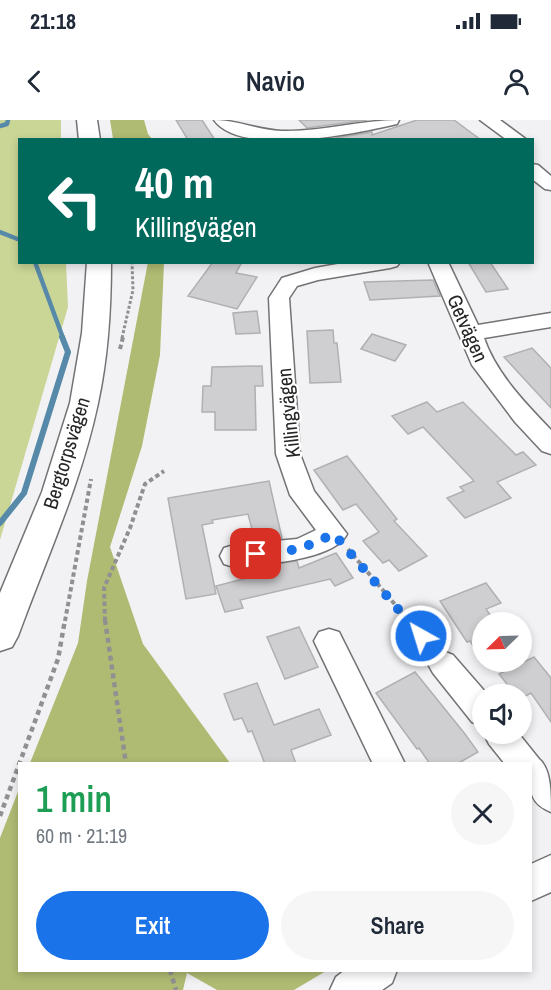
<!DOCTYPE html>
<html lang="en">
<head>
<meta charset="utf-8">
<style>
  body { margin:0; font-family:"Archivo Narrow",sans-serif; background:#f6f6f7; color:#1f2937; height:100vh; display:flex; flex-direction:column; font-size:22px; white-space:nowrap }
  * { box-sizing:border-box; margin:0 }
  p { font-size:20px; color:#747a83 }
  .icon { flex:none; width:33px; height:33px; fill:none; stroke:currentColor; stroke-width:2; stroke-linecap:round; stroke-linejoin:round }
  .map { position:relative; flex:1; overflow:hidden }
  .drawer { position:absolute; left:18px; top:642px; width:514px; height:210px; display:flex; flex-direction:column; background:#fff; border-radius:0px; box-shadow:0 3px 9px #0003 }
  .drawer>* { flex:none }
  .banner { position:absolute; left:18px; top:18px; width:516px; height:126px; border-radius:0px; box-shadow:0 3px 9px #0003; background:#00695c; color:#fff; overflow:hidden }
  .needle { width:39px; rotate:247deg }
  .buttons { position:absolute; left:472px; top:492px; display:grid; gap:12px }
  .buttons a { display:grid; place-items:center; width:60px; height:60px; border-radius:50%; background:#fff; box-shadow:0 3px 9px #0003; font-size:30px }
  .pin { position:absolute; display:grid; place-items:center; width:51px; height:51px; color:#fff; margin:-26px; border-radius:12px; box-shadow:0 3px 9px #0006 }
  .me { position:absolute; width:66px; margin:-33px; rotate:321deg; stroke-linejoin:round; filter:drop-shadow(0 0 4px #0008) }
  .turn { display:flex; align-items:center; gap:21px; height:126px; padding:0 18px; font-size:27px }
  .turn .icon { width:78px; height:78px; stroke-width:2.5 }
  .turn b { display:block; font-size:42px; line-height:51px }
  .round { display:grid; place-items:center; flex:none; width:63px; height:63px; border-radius:32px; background:#f6f6f7 }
  .headline { display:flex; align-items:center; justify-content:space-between; height:102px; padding:0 18px }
  h1 { font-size:36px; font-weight:600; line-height:45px; color:#1e9e55 }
  .action { display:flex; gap:12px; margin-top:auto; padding:12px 18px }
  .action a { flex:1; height:69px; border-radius:36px; background:#1a73e8; color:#fff; font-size:24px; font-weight:600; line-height:69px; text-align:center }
  .action a+a { background:#f6f6f7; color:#1f2937 }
  .status { display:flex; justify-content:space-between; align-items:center; height:42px; padding:0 30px; background:#fff; direction:ltr }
  .status svg { height:16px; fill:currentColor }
  header { display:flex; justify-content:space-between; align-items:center; height:78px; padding:0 18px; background:#fff; font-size:27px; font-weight:600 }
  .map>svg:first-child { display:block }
</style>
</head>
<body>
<div class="status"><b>21:18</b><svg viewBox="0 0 49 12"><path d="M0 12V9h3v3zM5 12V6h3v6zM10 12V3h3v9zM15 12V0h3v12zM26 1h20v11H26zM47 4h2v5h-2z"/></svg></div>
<header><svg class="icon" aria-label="back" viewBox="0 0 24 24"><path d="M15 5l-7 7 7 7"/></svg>Navio<svg class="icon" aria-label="person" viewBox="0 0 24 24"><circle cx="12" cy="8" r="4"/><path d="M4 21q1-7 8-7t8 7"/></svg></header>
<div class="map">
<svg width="551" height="870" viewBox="0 0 551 870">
  <rect width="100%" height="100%" fill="#f2f2f5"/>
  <!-- green -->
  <path fill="#cad696" d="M0,0H61V19L20,20V142L66,143L68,187L0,420Z"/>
  <!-- forest -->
  <path fill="#afbb72" d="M110,0H144L148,14L152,19H113Z
    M148,142L164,143L160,235L142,326L110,427L143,524L230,643H30L78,523L87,461Z
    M19,669L20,850L326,851L294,870H217L187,853L183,870H0V718Z"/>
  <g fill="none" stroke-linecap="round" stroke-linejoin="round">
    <!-- stream-far1 -->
    <path stroke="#578aa8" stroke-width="4.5" d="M0,6L7,4L8,0
      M0,112L20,120
      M35,142L63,218"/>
    <!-- stream -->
    <path stroke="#578aa8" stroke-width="6" d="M0,403L24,373L68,232L62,217"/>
  </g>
  <!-- building -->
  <path fill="#cfcfd1" stroke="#b0b0b2" stroke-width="1.5" d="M176,0H202L215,20H188Z
    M299,0H367L307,8Z
    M417,0H454L481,20H324L372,12V15Z
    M213,142H242L236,153L257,157L237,189L188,176Z
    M468,142H490L508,169L486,172Z
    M433,160L440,176L370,180L364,162Z
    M257,191L260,213L236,214L233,193Z
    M333,210L334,223H337L341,262L310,263L307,211Z
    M372,214L406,225L395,241L361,229Z
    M532,228L551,248V288L504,237Z
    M262,246L263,266H255L256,310H215V292H202L203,266H211L212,247Z
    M427,282L437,292L463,282L516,335L523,332L536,345L497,362L511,378L465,398L447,378L464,371L460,367L474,361L423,307L408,314L392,296Z
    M347,336L397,399L394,401L427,436L399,451L389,440L383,443L363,421L379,412L356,384L343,390L314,350Z
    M269,361L282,418L255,421L248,394L212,400L213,403L202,405L216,474L186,479L168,378Z
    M336,433L353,458L335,466L330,459L240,480L243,488L225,492L216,466L251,457L248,448L297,441L299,448Z
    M486,463L501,483L486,489L495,502H483V541L470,521L467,522L440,481Z
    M299,507L318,547L285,559L267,517Z
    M534,537L551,558V602L531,573L522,578V574H515L499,554Z
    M415,552L465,614L478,632L457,644H430L419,628L417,629L376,573Z
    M257,563L274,605L319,589L331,615L291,630L296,644H265L252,611L248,612L242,598L234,600L224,574Z"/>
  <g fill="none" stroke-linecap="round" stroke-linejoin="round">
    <defs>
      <path id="minor" d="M214,0C239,0 256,10 282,11C322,12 360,0 399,0L397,4C358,13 241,38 214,0Z
        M480,0H500L527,20H507Z
        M532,44L538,45L551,56V70L545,69L532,59Z
        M349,142H400L397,146L390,148L318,160L297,166L289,178L300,334L314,371L347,414C333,441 262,444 234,447L224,444L220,436L224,428L234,425L297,419L316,410L290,375L276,334L269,178L282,158L315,148Z
        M428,142H448L478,205L551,193V207L484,218C496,253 525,283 551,310V334L542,331L515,302L472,245Z
        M329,509L339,512L405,644H373L314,521L319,512Z
        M443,531L453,535L487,574H483V606L472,602L433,553L428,544L433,535Z
        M484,614H519L539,639C551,649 551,673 551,692C526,682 531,667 531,644H505L489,624Z
        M551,735V772L531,781V744Z
        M345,850H397L392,863L382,870H330L336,857Z"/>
      <path id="secondary" d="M77,0H97L100,20H79Z
        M87,142H111C111,190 108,237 98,283C81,364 46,439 18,516L12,527L0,531V473L42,372L70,283L82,213Z"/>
    </defs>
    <!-- minor casing -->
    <use href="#minor" stroke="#737375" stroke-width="3"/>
    <!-- secondary casing -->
    <use href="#secondary" stroke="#737375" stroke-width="3"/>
    <!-- path-far2 -->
    <path stroke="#909092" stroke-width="3" stroke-dasharray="3 2" stroke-linecap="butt" d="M122,218L133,170L132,142"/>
    <!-- path-far1 -->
    <path stroke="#909092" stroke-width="4" stroke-dasharray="4.5 3" stroke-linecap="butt" d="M120,229L123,217
      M348,429L409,501
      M65,501L91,359
      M105,501L104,468L130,408L145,364L164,351"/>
    <!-- path -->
    <path stroke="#909092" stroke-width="4.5" stroke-dasharray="5 4" stroke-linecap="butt" d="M105,500L126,644
      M408,500L430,526
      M0,696L58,539L65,500
      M170,850L176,870"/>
    <!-- minor -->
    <use href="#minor" fill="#fff" fill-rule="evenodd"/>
    <!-- secondary -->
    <use href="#secondary" fill="#fff" fill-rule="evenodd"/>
  </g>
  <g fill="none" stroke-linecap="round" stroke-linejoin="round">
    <!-- route -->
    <path stroke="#1a73e8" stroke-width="10" stroke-dasharray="0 18" d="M256,434L300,429L334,414L421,516"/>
  </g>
  <g text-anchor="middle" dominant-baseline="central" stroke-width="4.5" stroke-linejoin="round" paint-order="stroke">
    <!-- street labels -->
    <g font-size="20" fill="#252526" stroke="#fff">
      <text transform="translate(468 208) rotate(66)">Getvägen</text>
      <text transform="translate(288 293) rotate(-96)">Killingvägen</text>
      <text transform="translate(66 333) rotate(-73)">Bergtorpsvägen</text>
    </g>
  </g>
</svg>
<div class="buttons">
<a><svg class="needle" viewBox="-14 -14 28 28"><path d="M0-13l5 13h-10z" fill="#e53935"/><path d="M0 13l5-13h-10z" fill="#747a83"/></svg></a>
<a><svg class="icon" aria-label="sound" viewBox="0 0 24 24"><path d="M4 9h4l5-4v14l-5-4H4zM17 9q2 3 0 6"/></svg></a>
</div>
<div class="pin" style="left:256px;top:434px;background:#d93025"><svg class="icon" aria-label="arrive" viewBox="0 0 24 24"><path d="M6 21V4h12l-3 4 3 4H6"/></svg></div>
<svg class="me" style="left:421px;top:516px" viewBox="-20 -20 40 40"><circle r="17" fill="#1a73e8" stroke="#fff" stroke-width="3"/><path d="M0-11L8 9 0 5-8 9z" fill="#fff"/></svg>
<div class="banner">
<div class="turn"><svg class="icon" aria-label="left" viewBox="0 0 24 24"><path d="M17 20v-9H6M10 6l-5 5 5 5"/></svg><div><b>40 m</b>Killingvägen</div></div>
</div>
<section class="drawer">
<div class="headline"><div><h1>1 min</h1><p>60 m · 21:19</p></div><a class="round"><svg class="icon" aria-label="close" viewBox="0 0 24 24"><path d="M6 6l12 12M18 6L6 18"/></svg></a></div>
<div class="action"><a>Exit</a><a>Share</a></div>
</section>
</div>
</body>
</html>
